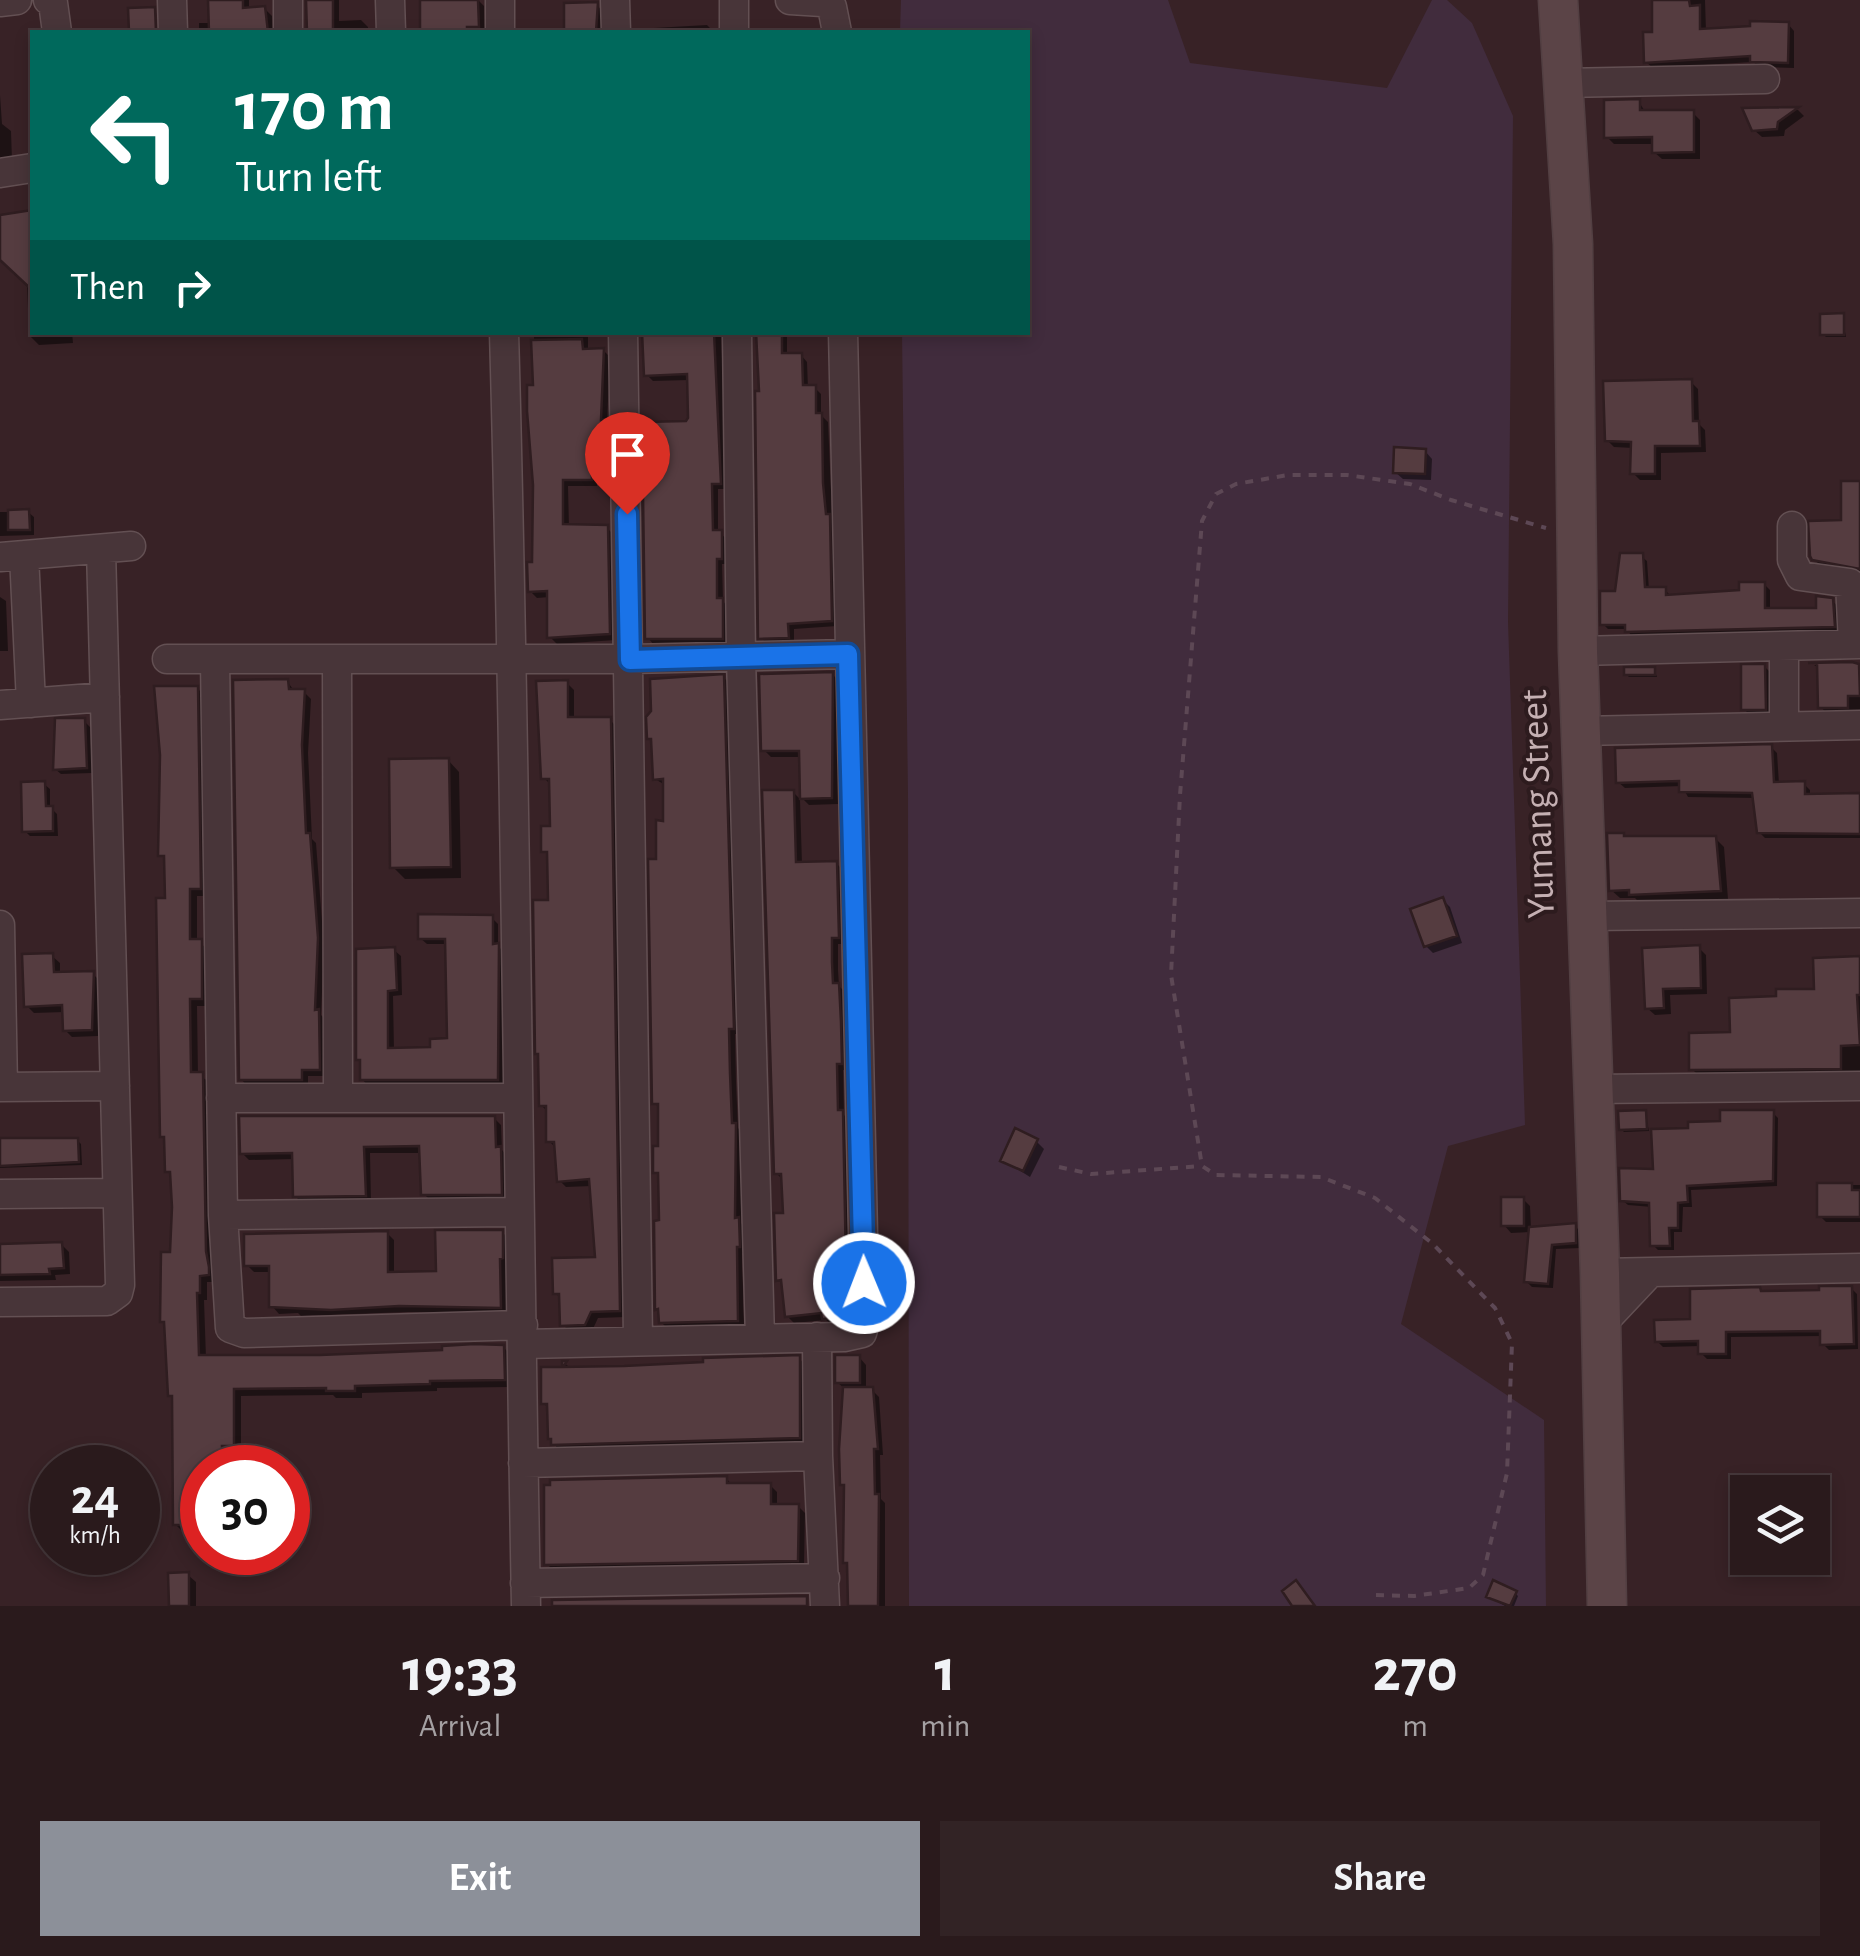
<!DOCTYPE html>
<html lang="en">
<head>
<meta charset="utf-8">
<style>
  body { margin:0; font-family:"Alegreya Sans",sans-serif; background:#322325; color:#f1f3f6; height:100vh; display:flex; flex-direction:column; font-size:38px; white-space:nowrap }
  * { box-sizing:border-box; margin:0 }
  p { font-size:32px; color:#a5a1a3 }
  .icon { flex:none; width:55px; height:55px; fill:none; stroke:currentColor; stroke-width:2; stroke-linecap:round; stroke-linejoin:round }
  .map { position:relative; height:1606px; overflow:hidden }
  .details { display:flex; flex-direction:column; background:#2a1a1c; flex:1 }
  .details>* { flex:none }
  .top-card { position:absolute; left:30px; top:30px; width:1000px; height:305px; border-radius:0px; box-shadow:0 5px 15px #0003,0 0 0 2px #46383b; background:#00695c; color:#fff; overflow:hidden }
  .buttons { position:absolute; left:1730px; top:1475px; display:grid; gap:20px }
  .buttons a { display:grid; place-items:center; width:100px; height:100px; border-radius:0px; background:#2a1a1c; box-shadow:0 5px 15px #0003,0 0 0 2px #46383b; font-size:50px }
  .speed { position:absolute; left:30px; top:1445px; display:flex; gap:20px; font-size:50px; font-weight:700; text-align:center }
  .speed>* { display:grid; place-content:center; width:130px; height:130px; border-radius:50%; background:#2a1a1c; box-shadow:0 5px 15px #0003,0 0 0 2px #46383b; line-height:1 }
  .speed small { font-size:25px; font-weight:400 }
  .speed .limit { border:15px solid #d22; background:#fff; color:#111 }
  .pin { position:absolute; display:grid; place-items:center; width:85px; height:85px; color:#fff; margin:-102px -42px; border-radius:50% 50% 50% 0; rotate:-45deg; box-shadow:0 0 10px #0007 }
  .pin .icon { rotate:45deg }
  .me { position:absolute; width:110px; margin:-55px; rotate:359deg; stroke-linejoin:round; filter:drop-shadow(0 0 8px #0008) }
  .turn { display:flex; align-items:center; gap:35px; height:210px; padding:0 40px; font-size:45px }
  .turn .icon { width:130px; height:130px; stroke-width:2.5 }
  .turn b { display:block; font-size:70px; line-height:85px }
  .then { display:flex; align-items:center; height:95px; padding:0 40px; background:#0003; gap:20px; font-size:38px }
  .eta { display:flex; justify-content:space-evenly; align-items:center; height:170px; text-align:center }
  .eta b { font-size:60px; font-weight:700; line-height:70px }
  .action { display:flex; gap:20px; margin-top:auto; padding:20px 40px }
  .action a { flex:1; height:115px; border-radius:0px; background:#8c9099; color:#fff; font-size:40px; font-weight:700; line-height:115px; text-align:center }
  .action a+a { background:#322325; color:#f1f3f6 }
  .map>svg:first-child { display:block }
</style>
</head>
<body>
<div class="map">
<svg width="1860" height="1606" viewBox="0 0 1860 1606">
  <rect width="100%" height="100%" fill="#382226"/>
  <!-- green -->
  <path fill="#412c3d" d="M901,0H1168L1190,63L1387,88L1432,0H1447L1472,23L1513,116L1508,622L1525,1125L1448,1146L1401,1324L1544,1420L1546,1606H909L908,795L902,333L1028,332V32H900Z"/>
  <!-- shadow -->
  <path fill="#0007" d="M211,0H249V10L265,9L272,16L273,32H199V23H211Z
    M308,0H339V21L361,20L368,27V32H308Z
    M422,0H478L484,6L485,32H422Z
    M1654,0H1705L1706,31L1788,24L1794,31V68L1759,67L1753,62L1653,68L1646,62L1655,34Z
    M597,5L603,12V32H523L567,29Z
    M707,25L714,32H637L636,29Z
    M794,29H811L815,32H794Z
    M0,95L2,124L11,131L12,160H0Z
    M1639,102L1646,113H1693L1700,120V159H1662L1654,152V144H1614L1607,137Z
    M1798,110L1804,116L1785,130L1784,136L1762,137L1754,130L1746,111Z
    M24,214L32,222V332H72L73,343L39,345L29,335L27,282L0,248V218Z
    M1842,316L1846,337H1826L1823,334Z
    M534,332H588V351L603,350L610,357L607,423L613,429V453H597V486H568L569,527L607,528L614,535L616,640L557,644L550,637V597L537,598L530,591L535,564Z
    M643,332H721L727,489H718V532L727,539L728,564H722L723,601L728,607L729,645H654L648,638L687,424L691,418L690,380L653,381L646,374Z
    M758,332H787V356L801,355L807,362L808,388H815L821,394V415L828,422L837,626L794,629V643L767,644L761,638Z
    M1691,382L1698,389L1699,424L1705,430L1706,452L1661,453V480H1640L1633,473V448L1614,447L1607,440Z
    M1425,451L1432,459L1431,480L1403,479L1395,472Z
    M1860,484V571L1820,565L1814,559L1844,522Z
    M0,512H28L34,517V535L0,536Z
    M1641,556L1647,561L1649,590H1665L1670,595L1742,593L1764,584L1770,590V611L1819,610L1832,601L1838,606L1839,632L1632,637L1627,629H1608L1603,624Z
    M0,597L6,601L8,651H0Z
    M1860,664V713L1827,714L1821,707L1819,668L1814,665Z
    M1764,666L1772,674V716H1751L1744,709Z
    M1654,669L1657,677H1629L1626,674Z
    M832,674L839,681L838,804L809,805L802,798L801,757H771L764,750Z
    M723,677L730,684L740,1034H735L736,1082L738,1128L742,1132L741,1223L745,1227L746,1253H742L744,1327L668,1329L661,1322V1177L656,1172L660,1148V1108L654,1103L658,861L665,823V785L655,779L654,743L649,738Z
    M287,681L295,692H304L311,699L308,753L312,839L316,843L324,947L321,1015L325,1019L327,1076H308V1087H248L241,1079Z
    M567,683L574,690V720H610L617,727L626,1317L598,1318L592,1331L570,1332L563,1325L562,1299L555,1293L598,1259L592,1186L566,1187L559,1180L556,1148L549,1141L548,1112L541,1105L550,902L549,856L544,851L553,829L552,786L544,778Z
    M197,688L205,696L208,896H197V941L208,949L209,1006H197L198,1075L210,1082L216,1282H207V1300H204L206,1358L445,1352L502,1346L510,1354L512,1387L437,1388V1391L362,1393V1398H336L333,1395L241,1396V1453H229V1468H202V1532H183L175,1524L174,1398L171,1395L168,1326L162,1321L173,1254V1176L168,1171L167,1140L163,1136L167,861L161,855Z
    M84,721L90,727L92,773L61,774L55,769Z
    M1771,747L1777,753L1779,784H1804L1810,790V797L1860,795V838H1765L1759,832L1755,798L1688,797L1682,786L1625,788L1618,782Z
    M448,760L459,772L461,878L405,879L393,867Z
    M44,784L50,789V807L57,814L58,836H30L25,831Z
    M793,792L800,799L802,864L836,863L843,870L845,944H838V970L839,986L845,992L848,1070H843L844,1115L849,1120L853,1324H831L826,1320L794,1323L787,1316L784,1286L778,1280L785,1215L784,1181L776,1173Z
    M1715,838L1724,847L1728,899L1640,903L1635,898H1620L1611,890L1626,839Z
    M1443,900L1450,907L1462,943L1433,953L1426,946Z
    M492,918L498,924V946L504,952V1086H368L362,1079V1063L358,1059L394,950L401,956L402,995L393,996L394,1050L433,1049L450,1040L447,944H427L420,938Z
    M1699,948L1706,955L1707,994L1670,995L1671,1014L1655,1015L1647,1008L1645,950Z
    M52,956L60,963V974H93L100,981L98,1036L72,1037L65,1030V1012L34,1013L27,1006Z
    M1860,959V1073L1698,1075L1692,1069L1779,999L1816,991Z
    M1645,1112L1649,1131L1624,1132L1621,1129Z
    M1773,1113L1778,1118L1777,1186L1691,1190L1692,1207H1683L1682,1232H1674V1250H1658L1653,1245L1652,1207L1628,1205L1622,1200L1655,1171L1690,1130Z
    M494,1118L501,1125L502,1150L507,1156L508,1201H431L424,1194L422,1153H370L371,1202L302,1203L295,1196V1159L249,1160L242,1153Z
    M77,1140L81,1144L82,1165L0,1168V1142Z
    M1036,1141L1044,1149L1030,1177L1003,1160Z
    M1820,1185H1860V1222H1826L1820,1216Z
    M1523,1199L1530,1206L1531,1229L1575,1226L1580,1231L1581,1248L1556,1249L1553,1288L1532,1287L1526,1281L1531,1232L1511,1233L1504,1225Z
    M502,1232L509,1239V1265H506L507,1314L408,1312L301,1316L298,1313L279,1314L272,1306L271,1272H254L247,1265L387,1233L394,1240V1274L438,1273Z
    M61,1244L69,1252L70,1274L55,1275L56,1280L0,1281V1245Z
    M1851,1288L1857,1294L1858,1349L1829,1350L1823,1344V1336L1731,1337V1359H1707L1701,1353V1346L1663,1347L1657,1341L1763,1294Z
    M859,1357L866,1365V1390H872L879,1397L883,1455H880L881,1499L885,1503V1606H848L846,1487L843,1484L846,1390L837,1382Z
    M799,1358L805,1365L806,1444L560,1451L554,1444L550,1409L543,1403L565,1369L564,1363L572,1369Z
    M726,1478L733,1486L770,1485L777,1492V1506H798L805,1513L804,1567L554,1571L547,1564L552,1488Z
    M188,1575L196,1582V1606H171Z
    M1515,1593L1518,1596L1514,1606H1505L1489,1597Z"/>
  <!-- building -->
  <path fill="#553c40" stroke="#2f1d20" stroke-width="2.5" d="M208,0H243V8L265,6L268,32H209Z
    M306,0H333V32H307Z
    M420,0H478L479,27H467V32H420Z
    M1652,0H1689L1690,6L1700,5V29L1750,26V21L1789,22L1788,63L1750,62V56L1644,63L1643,32H1652Z
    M598,2L596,32H564V3Z
    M155,7L156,32H129L128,8Z
    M1640,99V110H1694V152L1652,153V137L1604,138V100Z
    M1799,107L1778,122L1777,129L1752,131L1742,108Z
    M32,210V290L0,260V215Z
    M1844,313V335H1820V314Z
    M642,332H714L721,484H712L713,530H722V559H717V598H723V639H645L642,422L686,421L688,418L687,374L644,376Z
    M756,332H782V353H802L803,385H816V413H822L823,483L826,514H830L832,621L788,624L789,638L758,639L755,391H759Z
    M582,339L583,349L604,348L601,420L607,419V447H591L592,480H563V524L608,525L610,634L547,638V591L528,592L527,562H532L533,485L527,411V385H533L531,340Z
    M1692,379L1693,421H1699L1700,446H1655V474H1630L1631,442L1605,441L1603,381Z
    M1394,447L1426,449L1425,474L1393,473Z
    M1841,481H1860V569L1812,560L1810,556L1808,521L1841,520Z
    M29,509L30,530H8V510Z
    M1620,553H1643L1645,587H1666V595L1739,590V582H1765V608H1816V596L1833,598L1835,627L1625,632V625H1600V591H1615Z
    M1852,662L1859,664L1860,696H1848V708H1818L1817,663H1808Z
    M1741,664H1765L1766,710H1741Z
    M1624,667H1655V675H1624Z
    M833,672L832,798L800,799L799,751H761L759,674Z
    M724,674L734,1029H729L730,1073L732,1123H736L735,1218L739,1217L740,1247H737L738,1321L659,1323L658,1309L655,1310L654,1221L659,1220L658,1173H653V1146H658V1104H652L648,859H656V820L663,821V779L653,780L651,739H647L646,717L651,711L650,679Z
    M288,679L289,689H305L302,745L306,833H310L318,938L315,1010L319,1009L320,1070H302V1080H239L233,680Z
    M568,680V717H611L620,1311L591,1312L585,1325L560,1326L559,1294H553L552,1258L595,1257L589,1179L557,1182L554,1142H546V1106H539L538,1054H535L533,900H548L547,852H541V826H550L549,779H541L536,681Z
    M154,686H198L201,889H190V939H202V999H190L191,1072H203L206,1251L209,1267V1275L200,1276V1293H197L199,1355H320L442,1350V1346L474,1344L504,1345L505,1380L430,1381V1384L355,1386V1391H326V1388L234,1389V1446H222L223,1468H202V1525H173L172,1396H168L164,1322H160L161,1252H170L172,1207L170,1172H165L164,1137H160L156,898H165L164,856H158L160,755Z
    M55,718H85L87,768L53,770Z
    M1772,744L1774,782L1805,781V794L1860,793V834L1757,833L1752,793L1679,792V781L1616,783L1615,748Z
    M449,758L451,867L390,868L389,759Z
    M45,781L46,806H53V831L22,832L21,782Z
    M762,790H794L796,862L837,861L839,938H832V962L833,983H839L841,1022L842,1064H837L838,1110H843L847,1318L822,1319L821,1313L785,1317L781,1280L776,1281L774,1213H783L781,1174H774Z
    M1607,833H1624V836H1716L1721,891L1629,895V890L1609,891Z
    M1443,897L1457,936L1424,947L1410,909Z
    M418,914L493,915V944L499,943L498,1080H360V1060H356V949L395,947L397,990L388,991V1048L430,1047V1039L447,1038L445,939H418Z
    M1700,945L1701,988L1663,989L1664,1008L1645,1009L1642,948Z
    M53,953L54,972L94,971L92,1030L63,1031L62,1005L24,1007L22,954Z
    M1860,956V995H1857L1860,1045L1841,1046V1069L1689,1070V1033L1730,1032L1729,998L1776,996V989H1814L1813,958Z
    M1646,1110L1647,1129L1619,1130L1618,1111Z
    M1720,1110H1774L1773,1181L1687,1186L1688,1202L1678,1203V1228H1669L1670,1246H1650L1649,1203L1620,1201L1619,1168L1653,1169L1651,1129L1688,1128V1122L1720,1121Z
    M239,1116H495L496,1147L501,1146L502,1195H421L419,1146L364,1147L366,1196L293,1197L292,1153L240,1154Z
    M1015,1128L1038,1139L1023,1171L1000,1161Z
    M0,1138H78L79,1162L0,1166Z
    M1817,1183H1852V1190H1860V1217H1817Z
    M1501,1197H1524V1226H1501Z
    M1576,1223V1243L1552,1245L1548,1284L1524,1282L1529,1227Z
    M435,1230H503V1258L500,1259L501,1308L399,1306L331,1310L269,1307V1266H244V1234L388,1231V1272L436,1271Z
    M62,1242L64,1268L49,1269L50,1274L0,1275V1244Z
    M1819,1286H1852L1854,1344L1820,1345V1331L1726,1332V1354H1698V1341L1655,1342L1654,1320L1690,1319V1289L1760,1287L1761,1291L1819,1290Z
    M800,1355V1438L551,1445V1439H548L547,1404H541V1367H562V1361H567L563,1367L624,1366L703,1362V1358Z
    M835,1355H860V1383H835Z
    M843,1387H873L878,1449H874L875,1494H879L878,1606H848L847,1563H843L844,1485H840L839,1449Z
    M727,1476V1483H771V1504H799L798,1561L544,1565V1485H550V1480Z
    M189,1572V1606H169L168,1573Z
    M1296,1580L1315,1606H1292L1282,1591Z
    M1493,1580L1517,1591L1510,1606L1486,1597Z
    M807,1596V1606H552V1600Z"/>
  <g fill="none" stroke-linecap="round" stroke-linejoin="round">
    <defs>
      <path id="minor" d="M48,0L53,3L57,32
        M172,0L173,32
        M390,0L391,32
        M500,0V32
        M615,0L616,32
        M734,0V32
        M790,0L822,2L832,7L837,32
        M0,2L17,0
        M288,32V0
        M1563,83L1765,79
        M0,173L32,168
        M504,332C516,757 518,1182 526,1606
        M623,332L638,1339
        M737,332L741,658L760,1338
        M1792,526V560L1800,576L1850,583L1853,644
        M24,555L31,703
        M0,557L131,546
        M1784,647V726
        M1578,651L1860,644
        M167,659H630L849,654
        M215,660L223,1215L230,1328L244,1333L523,1325
        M337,661L338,1096
        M0,705L105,697
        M1581,731L1860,725
        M1586,916L1860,913
        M0,925L3,1087
        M0,1087L115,1086
        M1593,1089L1860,1086
        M221,1098H516
        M0,1194L117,1193
        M223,1215L518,1212
        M1600,1273L1860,1268
        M0,1302L107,1301L118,1293L120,1285L101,549
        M1601,1325L1649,1274
        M817,1337L818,1456L825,1606
        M524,1344L844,1337L862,1333L865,1323L843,332
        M523,1463L818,1456
        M525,1583L825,1578"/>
      <path id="secondary" d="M1558,0L1573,244L1578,651L1600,1273L1607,1606"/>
    </defs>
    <!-- minor casing -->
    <use href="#minor" stroke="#635053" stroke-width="31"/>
    <!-- secondary casing -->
    <use href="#secondary" stroke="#523f42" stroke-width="41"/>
    <!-- path -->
    <path stroke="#5d4855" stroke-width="4" stroke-dasharray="8 8" stroke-linecap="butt" d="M1059,1167L1091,1174L1202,1166
      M1376,1595L1414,1596L1469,1588L1483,1575L1507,1473L1512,1343L1495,1308L1433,1244L1375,1198L1321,1177L1216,1175L1202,1166L1171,975L1180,795L1202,521L1216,494L1236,484L1288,475H1347L1410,484L1451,500L1546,528"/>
    <!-- minor -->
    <use href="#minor" stroke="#483539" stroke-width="28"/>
    <!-- secondary -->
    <use href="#secondary" stroke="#5b4447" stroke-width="38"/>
  </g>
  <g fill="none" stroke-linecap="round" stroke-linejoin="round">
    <defs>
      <path id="route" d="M627,514L630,660L848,654L864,1283"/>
    </defs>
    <!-- route casing -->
    <use href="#route" stroke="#114b97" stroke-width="25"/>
    <!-- route -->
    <use href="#route" stroke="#1a73e8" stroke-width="18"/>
  </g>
  <g text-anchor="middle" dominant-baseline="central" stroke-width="8" stroke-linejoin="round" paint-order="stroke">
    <!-- street labels -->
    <g font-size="40" fill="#c5b0b3" stroke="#2d1b1e">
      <text transform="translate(1538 804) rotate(-92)">Yumang Street</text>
    </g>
  </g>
</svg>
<div class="buttons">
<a><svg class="icon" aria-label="layers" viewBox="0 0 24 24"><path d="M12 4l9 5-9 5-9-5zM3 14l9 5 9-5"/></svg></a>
</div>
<div class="speed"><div>24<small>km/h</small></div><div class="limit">30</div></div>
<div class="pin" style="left:627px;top:514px;background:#d93025"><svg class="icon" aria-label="arrive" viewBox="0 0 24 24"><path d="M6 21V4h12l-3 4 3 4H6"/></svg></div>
<svg class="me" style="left:864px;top:1283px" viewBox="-20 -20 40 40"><circle r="17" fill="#1a73e8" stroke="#fff" stroke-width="3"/><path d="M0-11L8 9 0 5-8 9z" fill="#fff"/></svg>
<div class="top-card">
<div class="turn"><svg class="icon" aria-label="left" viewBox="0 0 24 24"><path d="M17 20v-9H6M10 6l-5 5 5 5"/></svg><div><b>170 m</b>Turn left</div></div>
<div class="then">Then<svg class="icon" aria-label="right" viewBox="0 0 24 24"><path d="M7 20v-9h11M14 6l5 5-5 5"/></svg></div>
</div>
</div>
<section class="details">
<div class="eta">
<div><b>19:33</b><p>Arrival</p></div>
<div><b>1</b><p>min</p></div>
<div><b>270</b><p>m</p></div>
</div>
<div class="action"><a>Exit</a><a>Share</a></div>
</section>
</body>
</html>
